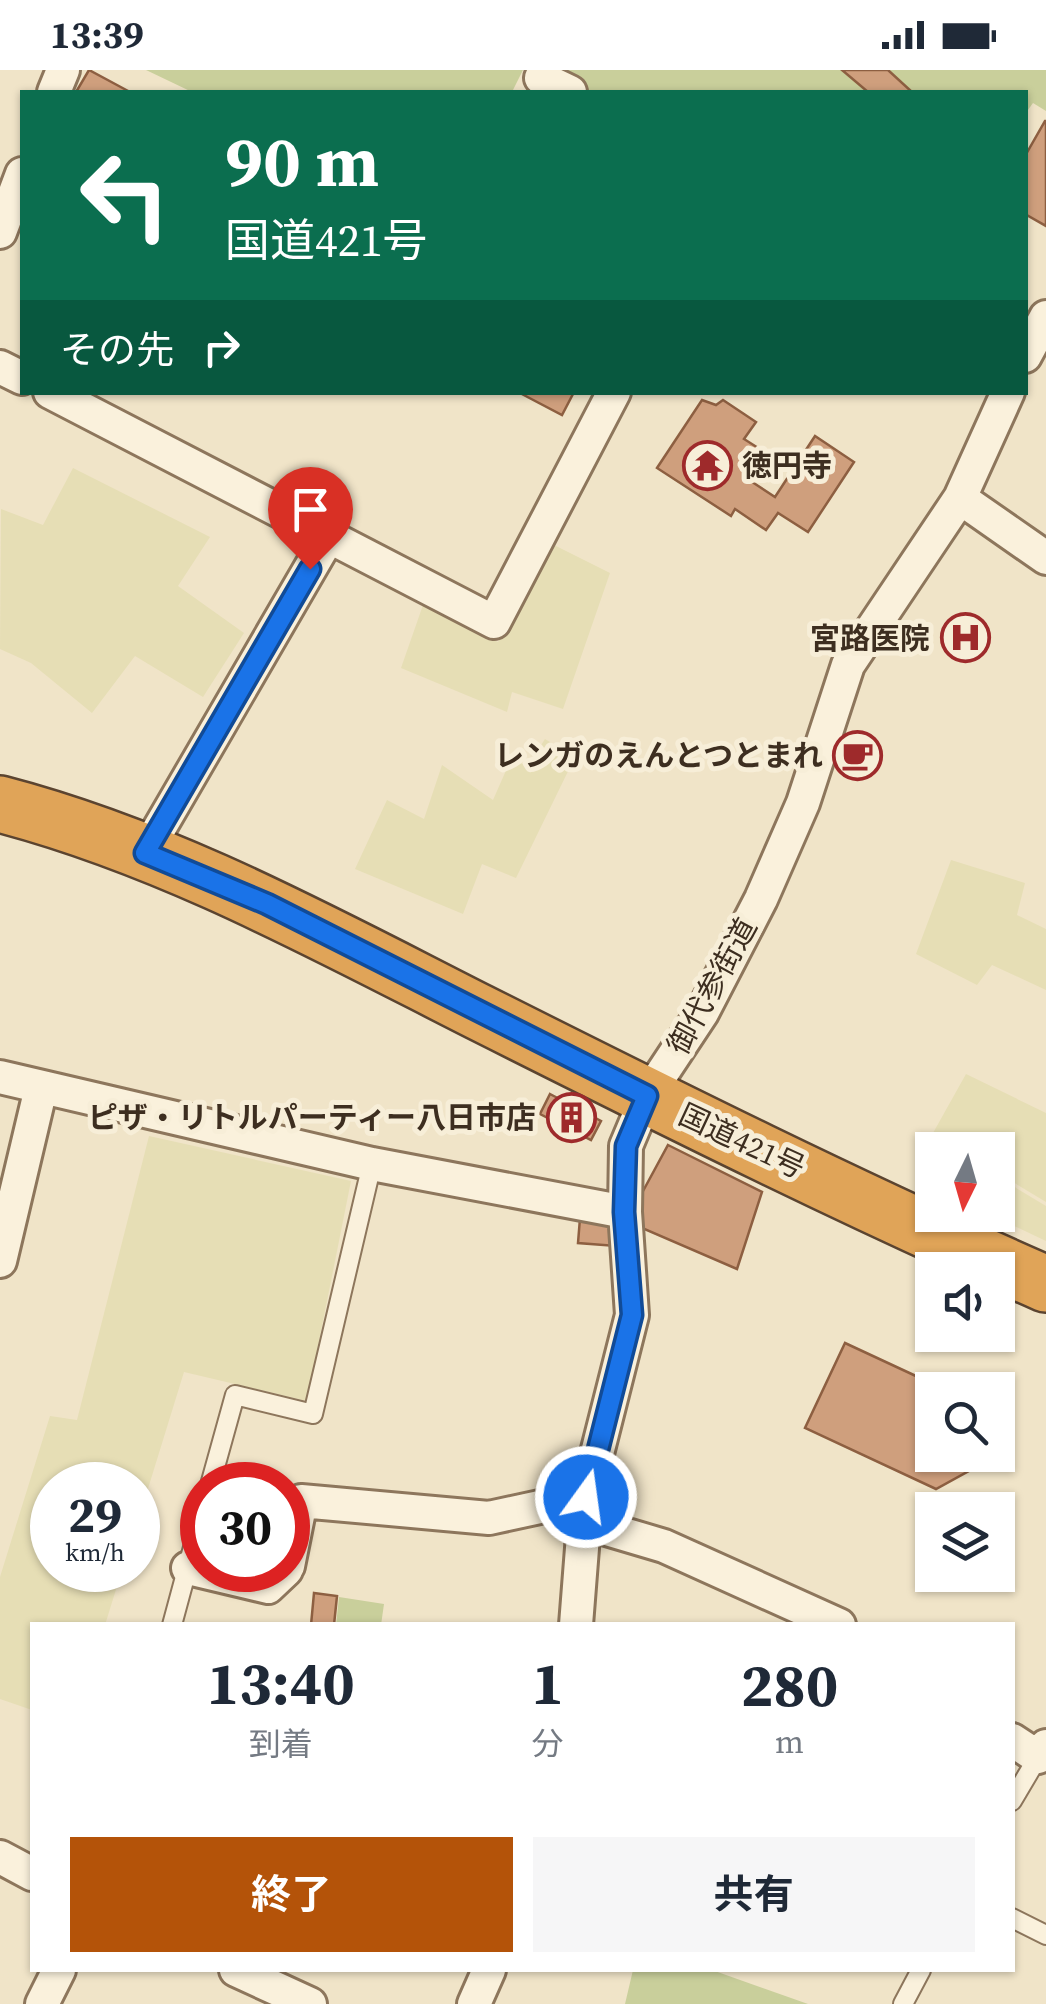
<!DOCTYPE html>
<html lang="ja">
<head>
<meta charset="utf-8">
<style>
  body { margin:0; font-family:"Source Serif 4","Noto Sans JP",serif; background:#f6f6f7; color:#1f2937; height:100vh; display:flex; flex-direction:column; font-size:38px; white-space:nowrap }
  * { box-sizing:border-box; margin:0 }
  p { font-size:32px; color:#747a83 }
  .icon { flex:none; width:55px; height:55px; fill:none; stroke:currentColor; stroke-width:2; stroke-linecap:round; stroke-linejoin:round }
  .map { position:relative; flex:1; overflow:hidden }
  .drawer { position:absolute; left:30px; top:1552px; width:985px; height:350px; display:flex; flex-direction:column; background:#fff; border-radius:0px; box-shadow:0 2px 8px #0004 }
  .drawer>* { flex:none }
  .guide { position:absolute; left:20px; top:20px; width:1008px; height:305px; border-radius:0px; box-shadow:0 2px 8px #0004; background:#0b6e4f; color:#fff; overflow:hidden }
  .needle { width:65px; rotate:185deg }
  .controls { position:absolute; left:915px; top:1062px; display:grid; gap:20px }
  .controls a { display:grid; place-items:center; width:100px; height:100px; border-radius:0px; background:#fff; box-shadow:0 2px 8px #0004; font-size:50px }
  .speed { position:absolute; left:30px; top:1392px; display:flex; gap:20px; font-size:50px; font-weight:700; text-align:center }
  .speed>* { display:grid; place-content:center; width:130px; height:130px; border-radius:50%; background:#fff; box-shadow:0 2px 8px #0004; line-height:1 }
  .speed small { font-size:25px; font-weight:400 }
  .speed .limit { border:15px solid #d22; background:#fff; color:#111 }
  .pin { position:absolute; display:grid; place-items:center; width:85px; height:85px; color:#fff; margin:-102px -42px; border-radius:50% 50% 50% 0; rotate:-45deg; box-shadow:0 0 10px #0007 }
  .pin .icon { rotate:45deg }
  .me { position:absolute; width:110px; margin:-55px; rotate:14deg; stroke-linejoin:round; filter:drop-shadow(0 0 8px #0008) }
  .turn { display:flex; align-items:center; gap:35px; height:210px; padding:0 40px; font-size:45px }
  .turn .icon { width:130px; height:130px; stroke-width:2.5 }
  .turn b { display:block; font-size:70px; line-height:85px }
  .then { display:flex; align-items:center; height:95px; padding:0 40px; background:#0003; gap:20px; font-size:38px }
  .eta { display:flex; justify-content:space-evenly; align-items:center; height:170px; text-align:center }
  .eta b { font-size:60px; font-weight:700; line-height:70px }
  .primary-button { display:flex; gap:20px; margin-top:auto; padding:20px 40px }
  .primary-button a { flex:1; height:115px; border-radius:0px; background:#b45309; color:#fff; font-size:40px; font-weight:700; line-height:115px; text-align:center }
  .primary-button a+a { background:#f6f6f7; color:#1f2937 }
  .status { display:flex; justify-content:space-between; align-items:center; height:70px; padding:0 50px; background:#fff; direction:ltr }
  .status svg { height:28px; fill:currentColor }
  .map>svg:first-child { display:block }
</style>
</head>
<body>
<div class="status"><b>13:39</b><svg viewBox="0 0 49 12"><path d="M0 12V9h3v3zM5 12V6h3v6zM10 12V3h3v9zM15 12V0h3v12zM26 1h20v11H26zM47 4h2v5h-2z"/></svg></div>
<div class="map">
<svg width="1046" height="1934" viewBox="0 0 1046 1934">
  <rect width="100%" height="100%" fill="#f0e4c8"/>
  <!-- farmland -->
  <path fill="#e6deb5" d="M73,398L210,467L178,516L244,563L203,627L135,586L92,643L31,593L0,579L1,439L43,455Z
    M554,475L610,503L563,639L512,622L507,642L401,598L423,535L498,572Z
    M545,669L575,687L516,808L482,794L463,844L355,799L387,730L424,749L442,695L493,730L512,687L527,697Z
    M951,790L1025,813L1017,845L1046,859V920L992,895L977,915L916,884Z
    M966,1004L1046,1043V1132L998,1103V1080H960L933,1063Z
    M149,1066L351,1111L307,1331L184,1302L138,1451V1415H52V1500H122L105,1555H32V1640L0,1629V1507L50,1346L77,1350Z
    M998,1107L1046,1136V1171L991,1145H998Z"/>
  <!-- green -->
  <path fill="#c9cf9b" d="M146,0H523L512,22H192Z
    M545,0H1046V41L1033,33L1025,44V22H569Z
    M339,1527L384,1534L381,1555H336Z
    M633,1900H712L808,1934H625Z"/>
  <!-- building -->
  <path fill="#cf9f7d" stroke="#8d5f41" stroke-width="2.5" d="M89,0L130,22H76Z
    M842,0H888L912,22H868Z
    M1045,51H1046V156L1025,144V86Z
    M518,322H574L562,345Z
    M702,330L716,335L723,330L756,352L744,369L763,381L746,408L775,427L815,366L854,392L808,462L778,443L766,460L735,439L731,446L657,398Z
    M550,1024L601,1051L591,1070L540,1044Z
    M668,1075L762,1122L737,1199L635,1155L636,1134Z
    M580,1148L618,1151L616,1176L578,1173Z
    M845,1273L946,1320H932V1385H982L976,1397L936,1419L805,1358Z
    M314,1523L337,1526L334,1555H311Z"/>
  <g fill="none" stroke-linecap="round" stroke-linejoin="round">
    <defs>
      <path id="lane" d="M210,1415L235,1325L313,1344L372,1094
        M172,1555L202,1444
        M1012,1731L1038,1687
        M1012,1848L1046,1865
        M903,1934L921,1900"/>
      <path id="street" d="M545,0L541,8L570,22
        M54,22L63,0
        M0,162L22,104
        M1025,286L1046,247
        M0,297L22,308
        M50,322L494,552L614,322
        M960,428L1046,488
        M145,783L329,466
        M0,1007L372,1094L625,1142
        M0,1191L41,1018
        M583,1452L664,1476L839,1555
        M288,1496L301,1431L489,1448L586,1427
        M188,1498L268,1517L286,1500
        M576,1555L586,1427L632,1245L625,1142L626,1076L647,1026L702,943L761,829L803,733L848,595L960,428L1008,322
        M1012,1670L1038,1687L1046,1676
        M0,1787L32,1804
        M236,1900L310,1934
        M42,1934L59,1900
        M474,1934L489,1900"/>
      <path id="highway" d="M0,734C169,778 325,864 479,942C666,1036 854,1130 1046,1214"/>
    </defs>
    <!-- lane casing -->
    <use href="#lane" stroke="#8d765c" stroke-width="22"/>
    <!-- street casing -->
    <use href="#street" stroke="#8d765c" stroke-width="38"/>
    <!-- highway casing -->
    <use href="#highway" stroke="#5b4430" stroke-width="60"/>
    <!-- lane -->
    <use href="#lane" stroke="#faf1dc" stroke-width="18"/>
    <!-- street -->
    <use href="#street" stroke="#faf1dc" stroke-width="32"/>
    <!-- highway -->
    <use href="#highway" stroke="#e0a458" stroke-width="55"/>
  </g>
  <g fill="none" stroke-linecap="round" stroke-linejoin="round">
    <defs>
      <path id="route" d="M310,499L145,783L267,834L647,1026L626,1076L624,1142L632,1245L586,1427"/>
    </defs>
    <!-- route casing -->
    <use href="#route" stroke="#114b97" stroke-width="25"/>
    <!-- route -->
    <use href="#route" stroke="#1a73e8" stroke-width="18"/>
  </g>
  <!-- icons -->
  <defs>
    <symbol id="temple-ring" viewBox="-11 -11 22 22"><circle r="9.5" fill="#f7eed8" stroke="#9e2a2b" stroke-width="1.5"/><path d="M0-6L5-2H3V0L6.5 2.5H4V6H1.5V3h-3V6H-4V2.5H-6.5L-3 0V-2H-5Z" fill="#9e2a2b"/></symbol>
    <symbol id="hospital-ring" viewBox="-11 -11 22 22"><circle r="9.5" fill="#f7eed8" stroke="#9e2a2b" stroke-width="1.5"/><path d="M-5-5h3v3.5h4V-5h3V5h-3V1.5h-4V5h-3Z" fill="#9e2a2b"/></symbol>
    <symbol id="cafe-ring" viewBox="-11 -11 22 22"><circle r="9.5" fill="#f7eed8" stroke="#9e2a2b" stroke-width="1.5"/><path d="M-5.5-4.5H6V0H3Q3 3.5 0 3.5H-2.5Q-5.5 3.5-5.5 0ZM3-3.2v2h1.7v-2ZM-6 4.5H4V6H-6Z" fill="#9e2a2b"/></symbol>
    <symbol id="building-ring" viewBox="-11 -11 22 22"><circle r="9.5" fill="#f7eed8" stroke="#9e2a2b" stroke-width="1.5"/><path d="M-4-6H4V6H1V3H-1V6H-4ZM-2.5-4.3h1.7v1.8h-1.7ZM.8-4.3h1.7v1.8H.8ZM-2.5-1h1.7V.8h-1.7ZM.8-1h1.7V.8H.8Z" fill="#9e2a2b"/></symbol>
  </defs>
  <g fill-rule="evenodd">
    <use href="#temple-ring" x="680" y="368" width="55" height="55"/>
    <use href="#hospital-ring" x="938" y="540" width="55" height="55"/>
    <use href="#cafe-ring" x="830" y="658" width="55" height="55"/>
    <use href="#building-ring" x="544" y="1020" width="55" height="55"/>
  </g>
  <g text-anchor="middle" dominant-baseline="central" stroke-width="10" stroke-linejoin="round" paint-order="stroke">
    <!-- poi labels -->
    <g font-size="30" font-weight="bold" fill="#3d2e20" stroke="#f7eed8" text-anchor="end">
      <text x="742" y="395" text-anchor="start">徳円寺</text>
      <text x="930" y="568">宮路医院</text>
      <text x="823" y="685">レンガのえんとつとまれ</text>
      <text x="536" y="1047">ピザ・リトルパーティー八日市店</text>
    </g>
    <!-- street labels -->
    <g font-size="30" fill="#3d2e20" stroke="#f7eed8">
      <text transform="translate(712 916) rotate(-61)">御代参街道</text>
      <text transform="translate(742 1071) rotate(25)">国道421号</text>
    </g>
  </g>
</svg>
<div class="controls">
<a><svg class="needle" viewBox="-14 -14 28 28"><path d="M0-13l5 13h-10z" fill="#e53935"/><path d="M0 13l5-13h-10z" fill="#747a83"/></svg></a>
<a><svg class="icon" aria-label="sound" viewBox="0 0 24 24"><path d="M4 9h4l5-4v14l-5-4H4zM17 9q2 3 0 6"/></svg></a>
<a><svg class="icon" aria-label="search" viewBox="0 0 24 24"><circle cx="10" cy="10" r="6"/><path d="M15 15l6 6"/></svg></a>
<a><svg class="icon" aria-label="layers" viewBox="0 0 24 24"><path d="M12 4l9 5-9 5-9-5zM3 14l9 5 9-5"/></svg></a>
</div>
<div class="speed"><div>29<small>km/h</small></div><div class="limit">30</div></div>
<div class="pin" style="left:310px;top:499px;background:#d93025"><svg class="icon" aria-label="arrive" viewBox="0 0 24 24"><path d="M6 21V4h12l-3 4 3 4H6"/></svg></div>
<svg class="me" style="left:586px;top:1427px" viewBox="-20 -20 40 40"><circle r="17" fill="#1a73e8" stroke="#fff" stroke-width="3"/><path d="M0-11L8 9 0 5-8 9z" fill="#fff"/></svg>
<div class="guide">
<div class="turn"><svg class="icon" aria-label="left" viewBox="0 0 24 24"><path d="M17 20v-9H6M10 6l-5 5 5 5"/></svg><div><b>90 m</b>国道421号</div></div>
<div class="then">その先<svg class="icon" aria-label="right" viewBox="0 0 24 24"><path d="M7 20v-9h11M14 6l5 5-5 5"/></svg></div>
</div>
<section class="drawer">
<div class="eta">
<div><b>13:40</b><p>到着</p></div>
<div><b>1</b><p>分</p></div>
<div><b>280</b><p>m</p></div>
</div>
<div class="primary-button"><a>終了</a><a>共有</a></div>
</section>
</div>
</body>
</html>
